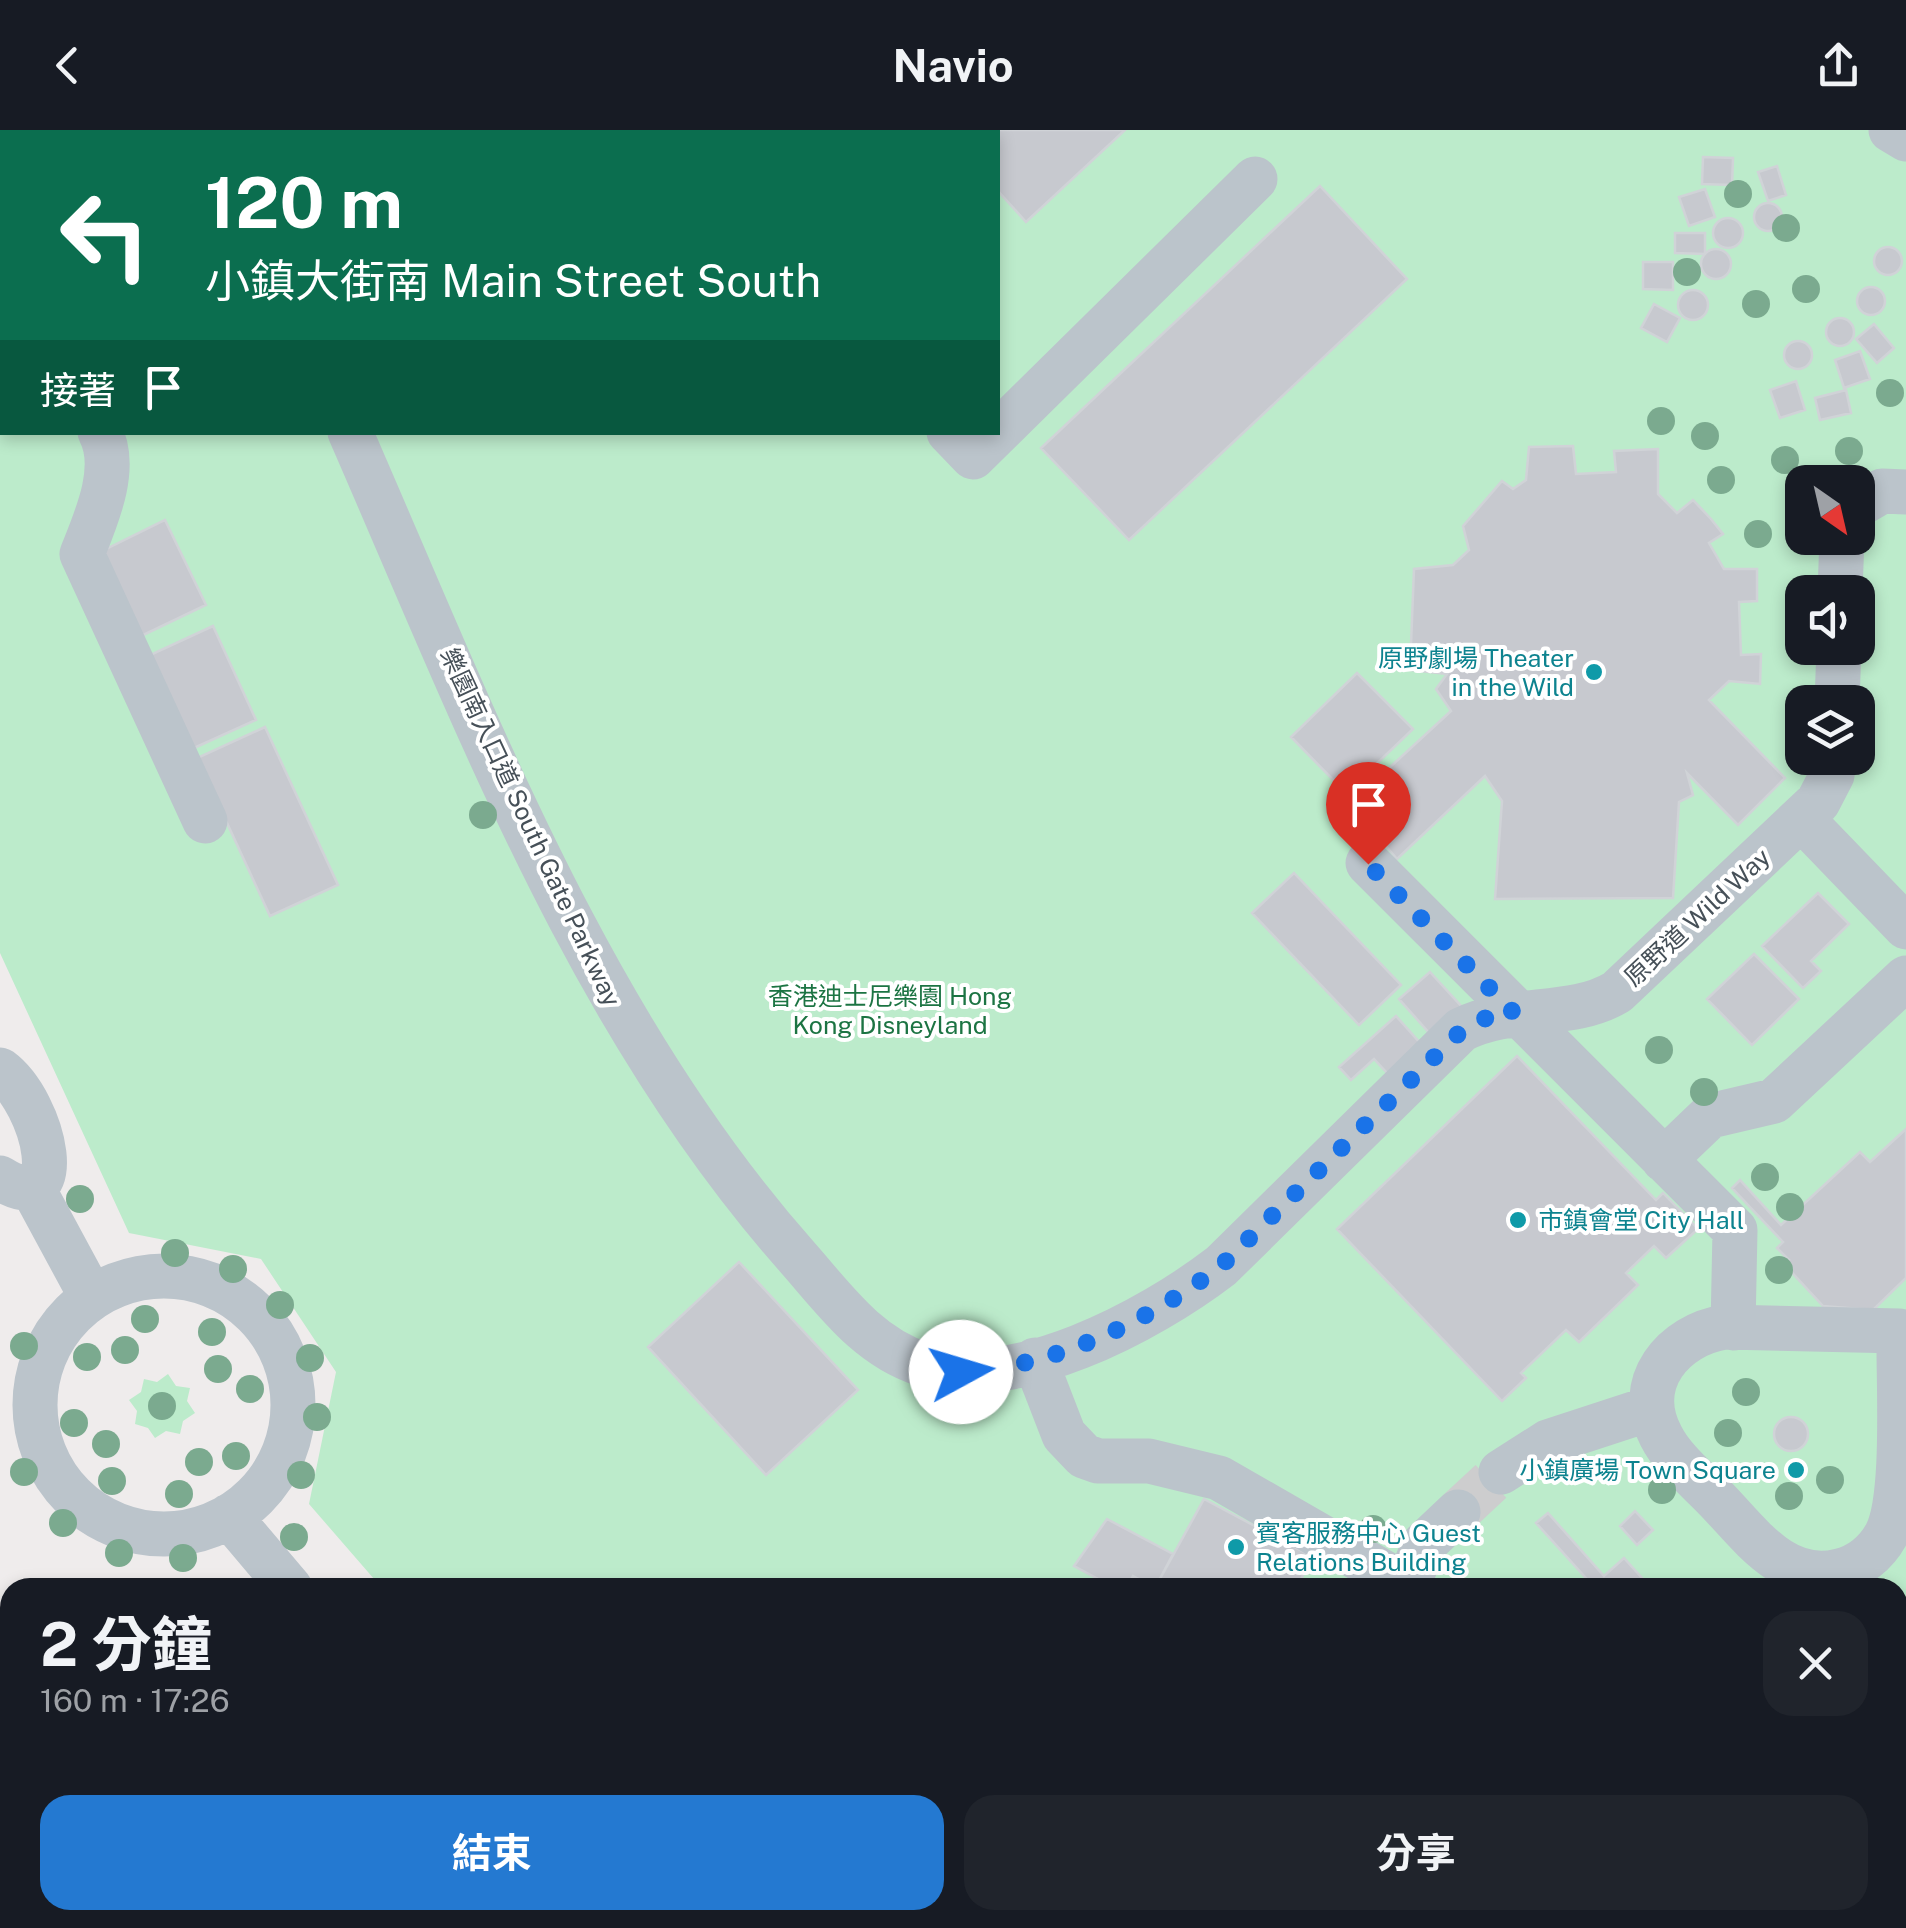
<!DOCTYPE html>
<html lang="zh-TW">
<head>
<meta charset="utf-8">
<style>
  body { margin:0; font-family:"Public Sans","Noto Sans TC",sans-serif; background:#20242c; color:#f1f3f6; height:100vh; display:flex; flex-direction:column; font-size:38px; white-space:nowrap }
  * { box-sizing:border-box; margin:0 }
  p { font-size:32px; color:#9ea1a6 }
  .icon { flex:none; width:55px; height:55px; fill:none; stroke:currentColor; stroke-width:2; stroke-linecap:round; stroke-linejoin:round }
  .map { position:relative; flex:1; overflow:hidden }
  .panel { position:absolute; left:0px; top:1448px; width:1908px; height:352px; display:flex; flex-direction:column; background:#171b24; border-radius:30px 30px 0 0; box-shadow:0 5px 15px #0003 }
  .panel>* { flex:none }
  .top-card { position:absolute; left:0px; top:0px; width:1000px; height:305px; box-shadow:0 5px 15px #0003; background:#0b6e4f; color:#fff; overflow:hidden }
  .needle { width:65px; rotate:146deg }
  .fabs { position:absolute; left:1785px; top:335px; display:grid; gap:20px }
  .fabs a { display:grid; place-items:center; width:90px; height:90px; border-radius:20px; background:#171b24; box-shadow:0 5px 15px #0003; font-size:50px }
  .pin { position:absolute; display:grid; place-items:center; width:85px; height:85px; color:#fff; margin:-102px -42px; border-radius:50% 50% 50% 0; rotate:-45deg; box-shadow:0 0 10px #0007 }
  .pin .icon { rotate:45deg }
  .me { position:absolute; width:110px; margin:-55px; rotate:84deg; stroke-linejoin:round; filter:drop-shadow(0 0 8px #0008) }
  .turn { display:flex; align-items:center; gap:35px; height:210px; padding:0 40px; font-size:45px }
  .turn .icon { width:130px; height:130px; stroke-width:2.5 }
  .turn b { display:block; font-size:70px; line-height:85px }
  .then { display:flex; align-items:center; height:95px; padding:0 40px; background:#0003; gap:20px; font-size:38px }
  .round { display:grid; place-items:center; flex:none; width:105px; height:105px; border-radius:30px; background:#20242c }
  .summary { display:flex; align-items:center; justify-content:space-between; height:170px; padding:0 40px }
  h1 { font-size:60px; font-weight:700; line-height:75px }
  .cta { display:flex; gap:20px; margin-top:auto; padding:20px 40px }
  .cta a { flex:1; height:115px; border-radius:30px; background:#2479d1; color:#fff; font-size:40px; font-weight:700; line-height:115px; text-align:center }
  .cta a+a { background:#20242c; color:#f1f3f6 }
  header { display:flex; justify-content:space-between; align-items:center; height:130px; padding:0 40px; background:#171b24; font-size:45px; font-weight:700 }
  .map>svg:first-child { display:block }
</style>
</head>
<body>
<header><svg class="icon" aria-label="back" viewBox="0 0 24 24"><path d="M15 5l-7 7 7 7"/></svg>Navio<svg class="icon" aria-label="share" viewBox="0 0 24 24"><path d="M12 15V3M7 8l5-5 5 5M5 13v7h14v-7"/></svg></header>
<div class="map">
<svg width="1906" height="1798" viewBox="0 0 1906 1798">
  <rect width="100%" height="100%" fill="#efecec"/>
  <!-- green -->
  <path fill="#bcebcb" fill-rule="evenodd" d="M0,0H1906V1798H1557L1561,1790H1898V1458L1296,1457L1312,1427L1204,1369L1155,1457L1145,1452L1143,1458L381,1457L309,1374L336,1242L261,1129L129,1103L0,823ZM2,2H998V302H2ZM1802,352H1858V408H1802ZM1802,462H1858V518H1802ZM1802,572H1858V628H1802Z
    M168,1244L176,1256L190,1258L187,1271L195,1283L183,1291L180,1304L166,1301L155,1308L148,1298L135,1294L137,1281L129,1270L141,1262L144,1249L157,1252Z
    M673,1790H904L903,1798H680Z"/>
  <!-- building -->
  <path fill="#c7c9cf" stroke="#d0d3d7" stroke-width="2.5" d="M950,0H1125L1026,92L998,61V2H947Z
    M1703,27L1733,28L1732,55L1702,54Z
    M1777,36L1786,65L1768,71L1758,42Z
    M1320,56L1407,149L1129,410L1041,318Z
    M1705,59L1715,87L1689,96L1679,67Z
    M1754 87a14 14 0 1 1 28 0a14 14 0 1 1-28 0Z
    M1713 103a15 15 0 1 1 30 0a15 15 0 1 1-30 0Z
    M1675,103H1705V124L1675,123Z
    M1874 131a14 14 0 1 1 28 0a14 14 0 1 1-28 0Z
    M1701 134a15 15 0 1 1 30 0a15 15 0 1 1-30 0Z
    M1643,132H1673V160L1643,159Z
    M1857 171a14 14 0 1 1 28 0a14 14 0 1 1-28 0Z
    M1678 175a15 15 0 1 1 30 0a15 15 0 1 1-30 0Z
    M1654,174L1680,188L1667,212L1641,198Z
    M1826 202a14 14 0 1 1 28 0a14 14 0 1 1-28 0Z
    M1874,194L1894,218L1877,233L1856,209Z
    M1784 225a14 14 0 1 1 28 0a14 14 0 1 1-28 0Z
    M1860,221L1870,249L1844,258L1835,230Z
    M1796,251L1805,280L1780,288L1770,260Z
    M1846,260L1851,283L1820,290L1815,268Z
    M1573,316L1576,344L1616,342L1614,321L1658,319V364L1677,383L1693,370L1711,389L1723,404L1709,413L1724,439H1757V471L1739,472L1741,525L1761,524L1760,554L1729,551L1709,570L1785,648L1738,695L1687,643L1693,665L1679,672L1673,768L1495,769L1502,671L1485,646L1397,729L1350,674L1451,581L1436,559L1447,544L1410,540L1414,439L1453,435L1469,420L1463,396L1502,351L1513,359L1526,350L1529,317Z
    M165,390L206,475L137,508L96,424Z
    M213,496L256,590L194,618L150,525Z
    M1357,543L1413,599L1346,663L1291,607Z
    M265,597L338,755L270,786L197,628Z
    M1294,743L1401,855L1359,895L1252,783Z
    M1818,763L1849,794L1811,831L1821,841L1803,858L1762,816Z
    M1754,824L1799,869L1752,915L1707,869Z
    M1430,842L1462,877L1431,905L1399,869Z
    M1396,886L1421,914L1388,944L1374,929L1351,950L1339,937Z
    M1517,926L1656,1070L1663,1063L1698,1099L1666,1128L1654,1116L1626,1143L1638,1155L1579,1212L1566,1200L1521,1243L1526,1248L1502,1271L1337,1099Z
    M1906,999V1148L1873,1180L1823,1176L1784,1134L1789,1130L1777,1118L1783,1112L1732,1058L1740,1050L1781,1095L1860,1022L1870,1032Z
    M739,1132L858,1260L766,1345L648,1217Z
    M1774 1304a17 17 0 1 1 34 0a17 17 0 1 1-34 0Z
    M1204,1369L1313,1427L1296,1458H1155Z
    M1635,1381L1653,1400L1637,1415L1620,1396Z
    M1548,1383L1604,1446L1624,1428L1651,1458H1595L1536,1393Z
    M1107,1389L1173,1424L1155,1458L1133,1446L1127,1458H1115L1074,1436Z
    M1906,1517V1610L1898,1618V1526Z
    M1159,1790H1206L1198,1798H1152Z
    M1584,1790H1645L1649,1798H1580L1577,1793Z"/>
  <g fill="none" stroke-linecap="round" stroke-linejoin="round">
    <!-- minor-tunnel -->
    <path stroke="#cdcdce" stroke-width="45" stroke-dasharray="45 22" stroke-linecap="butt" d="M1458,1382L1501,1342"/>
    <!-- minor -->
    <path stroke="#bbc4cb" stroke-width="45" d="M329,0L334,2
      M650,0L653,2
      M1891,0L1906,9
      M228,2V0
      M384,2L386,0
      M100,302C119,338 96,389 82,424L205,691
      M350,302C475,588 589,893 798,1128C835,1170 867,1216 922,1234C1014,1264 1149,1191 1221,1136L1461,900C1511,874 1570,890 1617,862L1818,672L1832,645L1834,628
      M949,302L973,327L1255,49
      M1858,375L1882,361L1906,362
      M1840,462L1842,408
      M1837,572L1839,518
      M1802,689L1906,797
      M1368,733L1735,1100L1733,1198
      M0,940C45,973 72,1093 0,1048
      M1664,1030L1710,986L1774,971L1906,848
      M32,1057L92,1168
      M35 1275a129 129 0 1 1 258 0a129 129 0 1 1-258 0Z
      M1725,1197L1899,1201C1898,1249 1906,1367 1886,1405C1876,1423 1859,1437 1839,1441C1784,1455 1750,1404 1716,1369C1698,1350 1673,1330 1661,1306C1633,1253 1673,1205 1725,1197Z
      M1035,1230L1064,1305L1084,1326L1098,1331H1149L1219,1348L1407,1456
      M1501,1342L1548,1312L1652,1278
      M229,1386L290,1458
      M1407,1458L1424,1414L1458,1382
      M0,1768L10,1784
      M544,1790L545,1798
      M622,1790L628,1798
      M1277,1798L1285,1790"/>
  </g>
  <!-- trees -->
  <g fill="#7baa8f">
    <circle cx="1738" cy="64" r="14"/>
    <circle cx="1786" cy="98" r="14"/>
    <circle cx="1687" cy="142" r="14"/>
    <circle cx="1806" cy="159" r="14"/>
    <circle cx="1756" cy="174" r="14"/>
    <circle cx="1890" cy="263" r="14"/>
    <circle cx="1661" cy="291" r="14"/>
    <circle cx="1705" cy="306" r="14"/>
    <circle cx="1849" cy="321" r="14"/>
    <circle cx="1785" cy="330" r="14"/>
    <circle cx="1721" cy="350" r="14"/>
    <circle cx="1758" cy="404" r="14"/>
    <circle cx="483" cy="685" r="14"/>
    <circle cx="1659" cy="920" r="14"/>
    <circle cx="1704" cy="962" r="14"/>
    <circle cx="1765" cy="1047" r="14"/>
    <circle cx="80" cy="1069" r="14"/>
    <circle cx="1790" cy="1077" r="14"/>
    <circle cx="175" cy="1123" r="14"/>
    <circle cx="233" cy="1139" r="14"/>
    <circle cx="1779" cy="1140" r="14"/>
    <circle cx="280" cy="1175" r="14"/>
    <circle cx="145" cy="1189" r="14"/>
    <circle cx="212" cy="1202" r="14"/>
    <circle cx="24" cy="1216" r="14"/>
    <circle cx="125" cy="1220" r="14"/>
    <circle cx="87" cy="1227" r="14"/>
    <circle cx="310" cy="1228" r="14"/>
    <circle cx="218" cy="1239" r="14"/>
    <circle cx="250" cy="1259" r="14"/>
    <circle cx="1746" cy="1262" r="14"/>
    <circle cx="162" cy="1276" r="14"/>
    <circle cx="317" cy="1287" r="14"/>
    <circle cx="74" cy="1293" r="14"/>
    <circle cx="1728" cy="1303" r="14"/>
    <circle cx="106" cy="1314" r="14"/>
    <circle cx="236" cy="1326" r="14"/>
    <circle cx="199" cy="1332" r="14"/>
    <circle cx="24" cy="1342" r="14"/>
    <circle cx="301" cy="1345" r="14"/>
    <circle cx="1830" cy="1350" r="14"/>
    <circle cx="112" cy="1351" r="14"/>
    <circle cx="1662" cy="1360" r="14"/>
    <circle cx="179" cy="1364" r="14"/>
    <circle cx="1789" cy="1366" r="14"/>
    <circle cx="63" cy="1393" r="14"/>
    <circle cx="1373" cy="1399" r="14"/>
    <circle cx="294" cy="1407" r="14"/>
    <circle cx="119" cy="1423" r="14"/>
    <circle cx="183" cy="1428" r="14"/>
  </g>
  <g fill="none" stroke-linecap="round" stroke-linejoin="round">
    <!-- route -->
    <path stroke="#1a73e8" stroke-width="18" stroke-dasharray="0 32.4" d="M961,1242C1054,1237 1147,1192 1221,1136L1462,900L1486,888L1514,883L1368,734"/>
  </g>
  <!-- markers -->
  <g fill="#0f9aa8" stroke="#fff" stroke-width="4">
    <circle cx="1594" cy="542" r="10"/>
    <circle cx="1518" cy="1090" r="10"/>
    <circle cx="1796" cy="1340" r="10"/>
    <circle cx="1236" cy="1417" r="10"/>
  </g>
  <g text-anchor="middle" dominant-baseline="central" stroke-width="8" stroke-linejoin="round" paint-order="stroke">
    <!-- culture labels -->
    <g font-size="25" fill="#0d838f" stroke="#fff" text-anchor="end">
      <text x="1574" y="528">原野劇場 Theater<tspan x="1574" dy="29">in the Wild</tspan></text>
      <text x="1538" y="1090" text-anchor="start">市鎮會堂 City Hall</text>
      <text x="1776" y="1340">小鎮廣場 Town Square</text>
      <text x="1256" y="1403" text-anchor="start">賓客服務中心 Guest<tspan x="1256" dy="29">Relations Building</tspan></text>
    </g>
    <!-- street labels -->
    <g font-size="25" fill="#465058" stroke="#fff">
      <text transform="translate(531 697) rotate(65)">樂園南入口道 South Gate Parkway</text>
      <text transform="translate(1697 787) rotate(-43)">原野道 Wild Way</text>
    </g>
    <!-- park labels -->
    <g font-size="25" fill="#1c7443" stroke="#fff">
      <text x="890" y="866">香港迪士尼樂園 Hong<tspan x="890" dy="29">Kong Disneyland</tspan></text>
    </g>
  </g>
</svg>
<div class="fabs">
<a><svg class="needle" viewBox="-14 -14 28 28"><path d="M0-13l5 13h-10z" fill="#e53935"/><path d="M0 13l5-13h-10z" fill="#9ea1a6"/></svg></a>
<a><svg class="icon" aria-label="sound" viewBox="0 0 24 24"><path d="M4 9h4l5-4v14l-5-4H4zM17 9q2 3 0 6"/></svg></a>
<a><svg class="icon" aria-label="layers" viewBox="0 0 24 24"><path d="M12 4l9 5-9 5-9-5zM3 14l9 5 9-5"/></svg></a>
</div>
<div class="pin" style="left:1368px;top:734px;background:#d93025"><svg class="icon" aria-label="arrive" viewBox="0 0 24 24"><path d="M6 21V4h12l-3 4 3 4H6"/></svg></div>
<svg class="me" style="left:961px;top:1242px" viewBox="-20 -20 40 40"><circle r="19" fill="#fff"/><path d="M0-13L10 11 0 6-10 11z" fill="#1a73e8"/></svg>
<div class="top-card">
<div class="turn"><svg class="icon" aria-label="left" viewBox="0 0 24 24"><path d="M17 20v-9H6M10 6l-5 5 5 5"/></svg><div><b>120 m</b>小鎮大街南 Main Street South</div></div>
<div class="then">接著<svg class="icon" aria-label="arrive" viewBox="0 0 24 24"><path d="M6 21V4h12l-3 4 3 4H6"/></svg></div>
</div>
<section class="panel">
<div class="summary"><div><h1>2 分鐘</h1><p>160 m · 17:26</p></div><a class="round"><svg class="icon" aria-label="close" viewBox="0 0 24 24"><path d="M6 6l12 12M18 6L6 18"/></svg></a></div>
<div class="cta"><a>結束</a><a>分享</a></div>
</section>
</div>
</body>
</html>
